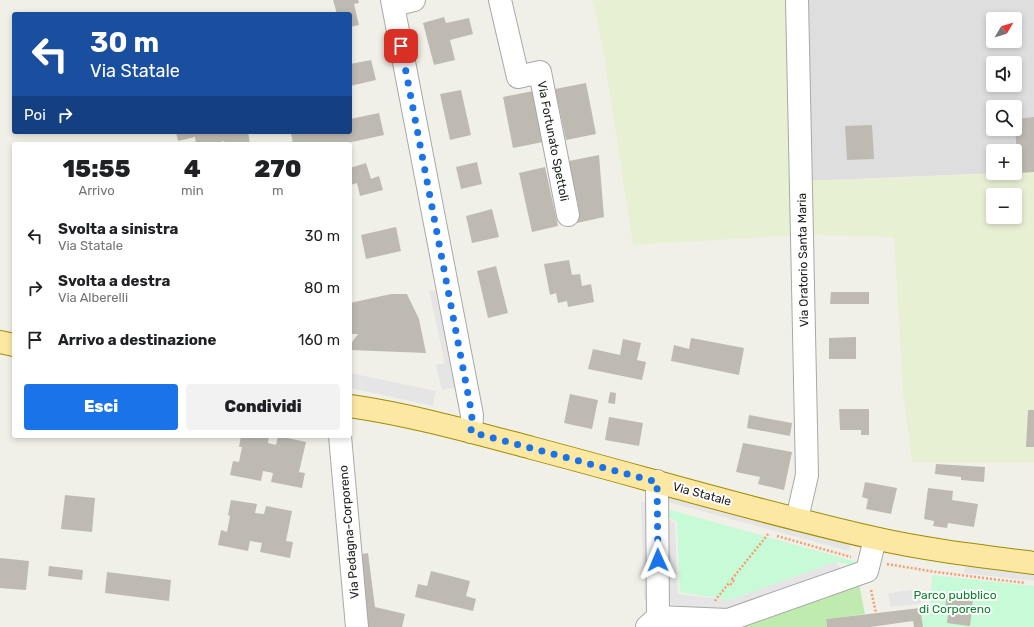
<!DOCTYPE html>
<html lang="it">
<head>
<meta charset="utf-8">
<style>
  body { margin:0; font-family:Rubik,sans-serif; background:#f2f2f2; color:#202124; height:100vh; display:flex; flex-direction:column; font-size:15px; white-space:nowrap }
  * { box-sizing:border-box; margin:0 }
  p { font-size:13px; color:#757577 }
  .icon { flex:none; width:22px; height:22px; fill:none; stroke:currentColor; stroke-width:2; stroke-linecap:round; stroke-linejoin:round }
  .map { position:relative; flex:1; overflow:hidden }
  .panel { position:absolute; left:12px; top:142px; width:340px; height:296px; display:flex; flex-direction:column; background:#fff; border-radius:4px; box-shadow:0 2px 6px #0003 }
  .panel>* { flex:none }
  .banner { position:absolute; left:12px; top:12px; width:340px; height:122px; border-radius:4px; box-shadow:0 2px 6px #0003; background:#1a4fa0; color:#fff; overflow:hidden }
  .needle { width:26px; rotate:52deg }
  .tools { position:absolute; left:986px; top:12px; display:grid; gap:8px }
  .tools a { display:grid; place-items:center; width:36px; height:36px; border-radius:4px; background:#fff; box-shadow:0 2px 6px #0003; font-size:20px }
  .pin { position:absolute; display:grid; place-items:center; width:34px; height:34px; color:#fff; margin:-17px; border-radius:8px; box-shadow:0 2px 6px #0006 }
  .me { position:absolute; width:44px; margin:-22px; rotate:359deg; stroke-linejoin:round; filter:drop-shadow(0 0 3px #0008) }
  .turn { display:flex; align-items:center; gap:14px; height:84px; padding:0 12px; font-size:18px }
  .turn .icon { width:52px; height:52px; stroke-width:2.5 }
  .turn b { display:block; font-size:28px; line-height:34px }
  .then { display:flex; align-items:center; height:38px; padding:0 12px; background:#0003; gap:8px; font-size:15px }
  .eta { display:flex; justify-content:space-evenly; align-items:center; height:68px; text-align:center }
  .eta b { font-size:24px; font-weight:800; line-height:28px }
  .cta { display:flex; gap:8px; margin-top:auto; padding:8px 12px }
  .cta a { flex:1; height:46px; border-radius:4px; background:#1a73e8; color:#fff; font-size:16px; font-weight:800; line-height:46px; text-align:center }
  .cta a+a { background:#f2f2f2; color:#202124 }
  ul { padding:0; list-style:none }
  li { display:flex; align-items:center; gap:12px; height:52px; padding:0 12px }
  li div { flex:1 }
  li b { display:block; font-size:15px }
  li em { font-style:normal }
  .map>svg:first-child { display:block }
</style>
</head>
<body>
<div class="map">
<svg width="1034" height="627" viewBox="0 0 1034 627">
  <rect width="100%" height="100%" fill="#f1f0e8"/>
  <!-- residential -->
  <path fill="#dfdede" fill-rule="evenodd" d="M800,0H1034V172H1015V151H993V173H998L804,181ZM993,19H1015V41H993ZM993,63H1015V85H993ZM993,107H1015V129H993Z"/>
  <!-- farmland -->
  <path fill="#e8f0d4" fill-rule="evenodd" d="M592,0H793L804,181L1034,172V462H912L903,394L894,237L802,235L633,245L603,50ZM993,195H1015V217H993Z"/>
  <!-- grass -->
  <path fill="#c0ebaf" d="M857,574L865,614L826,619L827,627H730Z"/>
  <!-- park -->
  <path fill="#c7fad6" d="M667,509L857,562L856,566L836,562L730,600L680,592L677,522L667,516Z
    M932,575L1034,586V627H923L920,608H930Z"/>
  <!-- parking -->
  <path fill="#e5e5e5" d="M435,290L457,387L442,390L436,365L445,363L429,291Z
    M350,373L436,391L433,406L350,388Z
    M670,495L851,544L849,551L668,502Z
    M641,502L650,504L653,602L644,599Z
    M665,517L675,523L678,594L730,600L836,562L843,572L730,612L677,607L667,601Z
    M965,566L1034,574V581L964,573Z
    M920,589L921,604L890,607L888,593Z"/>
  <!-- building -->
  <path fill="#bebab1" d="M333,0H358L359,3L354,4L359,25L350,27V14H337Z
    M444,17L446,23L469,18L473,34L450,40L455,60L434,65L423,23Z
    M371,60L376,80L350,86V64Z
    M586,83L596,134L566,140L555,89Z
    M461,90L471,135L450,140L440,94Z
    M533,91L543,142L513,148L503,97Z
    M379,113L384,135L343,144H293L291,133L350,132V119Z
    M1034,117V172L1019,173L1015,129V119Z
    M872,125L874,159L847,160L845,126Z
    M176,132H248L250,144H225L224,141L213,144H196L195,137L178,141Z
    M599,155L604,217L577,223L573,205L578,204L572,177L568,178L564,162Z
    M477,162L482,184L461,189L456,167Z
    M366,163L371,179L379,176L383,190L360,196L357,183L351,185L350,168Z
    M545,167L558,226L532,232L519,173Z
    M492,209L499,237L472,243L466,216Z
    M396,227L401,251L366,259L361,235Z
    M569,260L572,275L580,274L582,286L591,284L594,302L568,307L567,301L558,303L556,293L550,295L544,264Z
    M496,266L508,313L488,318L477,271Z
    M831,292H869V304H830Z
    M391,294H407L419,319L426,353L350,350V345L358,334H350V303Z
    M856,337V359H829V338Z
    M691,338L744,348L739,375L671,361L674,345L689,349Z
    M623,339L641,343L637,360L646,362L642,380L588,369L593,349L620,355Z
    M610,392L616,393L615,404L608,403Z
    M570,394L598,400L592,429L564,423Z
    M839,409H869V435H861V430H840Z
    M1028,410H1034V447H1026Z
    M749,415L792,423L790,436L747,428Z
    M609,417L643,423L639,446L605,440Z
    M241,436H269L268,443L276,445L278,436L306,442L299,472L305,473L302,488L271,482L273,473L263,471L261,481L230,475L233,461L239,462L242,447H239Z
    M743,443L792,452L784,490L758,484L760,477L736,472Z
    M936,464L985,467L984,482L961,480V477L935,474Z
    M865,482L897,488L891,514L866,509L868,499L862,497Z
    M928,488L953,491L952,500L978,504L974,527L948,523L947,528L933,526L934,521L924,519Z
    M65,495L95,498L92,532L61,529Z
    M231,500L257,504L255,513L264,514L266,506L292,511L286,541L293,542L290,558L260,552L262,543L250,541L248,551L218,545L221,530L227,532L230,516L228,515Z
    M368,553L375,607L405,614L402,627H365L357,555Z
    M0,558L29,561L26,590L0,588Z
    M49,566L83,570L82,580L48,576Z
    M431,571L470,581L466,596L476,599L473,611L415,597L418,584L427,586Z
    M107,572L171,580L169,601L105,593Z
    M947,595L973,599L970,626L947,623L948,615L944,614Z
    M920,608L923,627H914L913,621L870,627H827L826,619Z"/>
  <g fill="none" stroke-linecap="round" stroke-linejoin="round">
    <defs>
      <path id="minor" d="M392,0L472,415L471,432
        M500,0L518,77L540,72L568,215
        M797,0L807,475L797,519
        M393,5L414,0
        M340,436L357,627
        M657,481L658,617
        M647,627L658,617L728,620L867,571L875,539"/>
      <path id="major" d="M0,342L14,345
        M350,406C412,415 472,432 532,448C646,478 759,512 874,538C927,550 980,556 1034,563"/>
    </defs>
    <!-- minor casing -->
    <use href="#minor" stroke="#a8a8a8" stroke-width="24"/>
    <!-- major casing -->
    <use href="#major" stroke="#9e8c00" stroke-width="24"/>
    <!-- path -->
    <path stroke="#fa9c71" stroke-width="2.5" stroke-dasharray="2 2" stroke-linecap="butt" d="M777,536L851,557
      M887,564L936,572L1025,583
      M871,590L876,613
      M715,601L717,598L729,583L731,584L734,580L732,579L769,533"/>
    <!-- minor -->
    <use href="#minor" stroke="#fff" stroke-width="22"/>
    <!-- major -->
    <use href="#major" stroke="#fce8a3" stroke-width="22"/>
  </g>
  <g fill="none" stroke-linecap="round" stroke-linejoin="round">
    <!-- route -->
    <path stroke="#1a73e8" stroke-width="7" stroke-dasharray="0 12.6" d="M401,46L472,415L471,432L657,482L658,560"/>
  </g>
  <g text-anchor="middle" dominant-baseline="central" stroke-width="4" stroke-linejoin="round" paint-order="stroke">
    <!-- street labels -->
    <g font-size="12" fill="#212121" stroke="#fff">
      <text transform="translate(553 141) rotate(79)">Via Fortunato Spettoli</text>
      <text transform="translate(803 260) rotate(-91)">Via Oratorio Santa Maria</text>
      <text transform="translate(702 494) rotate(15)">Via Statale</text>
      <text transform="translate(349 532) rotate(-95)">Via Pedagna-Corporeno</text>
    </g>
    <!-- park labels -->
    <g font-size="12" fill="#0c822f" stroke="#fff">
      <text x="955" y="595">Parco pubblico<tspan x="955" dy="14">di Corporeno</tspan></text>
    </g>
  </g>
</svg>
<div class="tools">
<a><svg class="needle" viewBox="-14 -14 28 28"><path d="M0-13l5 13h-10z" fill="#e53935"/><path d="M0 13l5-13h-10z" fill="#757577"/></svg></a>
<a><svg class="icon" aria-label="sound" viewBox="0 0 24 24"><path d="M4 9h4l5-4v14l-5-4H4zM17 9q2 3 0 6"/></svg></a>
<a><svg class="icon" aria-label="search" viewBox="0 0 24 24"><circle cx="10" cy="10" r="6"/><path d="M15 15l6 6"/></svg></a>
<a>+</a>
<a>−</a>
</div>
<div class="pin" style="left:401px;top:46px;background:#d93025"><svg class="icon" aria-label="arrive" viewBox="0 0 24 24"><path d="M6 21V4h12l-3 4 3 4H6"/></svg></div>
<svg class="me" style="left:658px;top:560px" viewBox="-20 -20 40 40"><path d="M0-17L14 15 0 8-14 15z" fill="#1a73e8" stroke="#fff" stroke-width="4"/></svg>
<div class="banner">
<div class="turn"><svg class="icon" aria-label="left" viewBox="0 0 24 24"><path d="M17 20v-9H6M10 6l-5 5 5 5"/></svg><div><b>30 m</b>Via Statale</div></div>
<div class="then">Poi<svg class="icon" aria-label="right" viewBox="0 0 24 24"><path d="M7 20v-9h11M14 6l5 5-5 5"/></svg></div>
</div>
<section class="panel">
<div class="eta">
<div><b>15:55</b><p>Arrivo</p></div>
<div><b>4</b><p>min</p></div>
<div><b>270</b><p>m</p></div>
</div>
<ul>
<li><svg class="icon" aria-label="left" viewBox="0 0 24 24"><path d="M17 20v-9H6M10 6l-5 5 5 5"/></svg><div><b>Svolta a sinistra</b><p>Via Statale</p></div><em>30 m</em></li>
<li><svg class="icon" aria-label="right" viewBox="0 0 24 24"><path d="M7 20v-9h11M14 6l5 5-5 5"/></svg><div><b>Svolta a destra</b><p>Via Alberelli</p></div><em>80 m</em></li>
<li><svg class="icon" aria-label="arrive" viewBox="0 0 24 24"><path d="M6 21V4h12l-3 4 3 4H6"/></svg><div><b>Arrivo a destinazione</b></div><em>160 m</em></li>
</ul>
<div class="cta"><a>Esci</a><a>Condividi</a></div>
</section>
</div>
</body>
</html>
